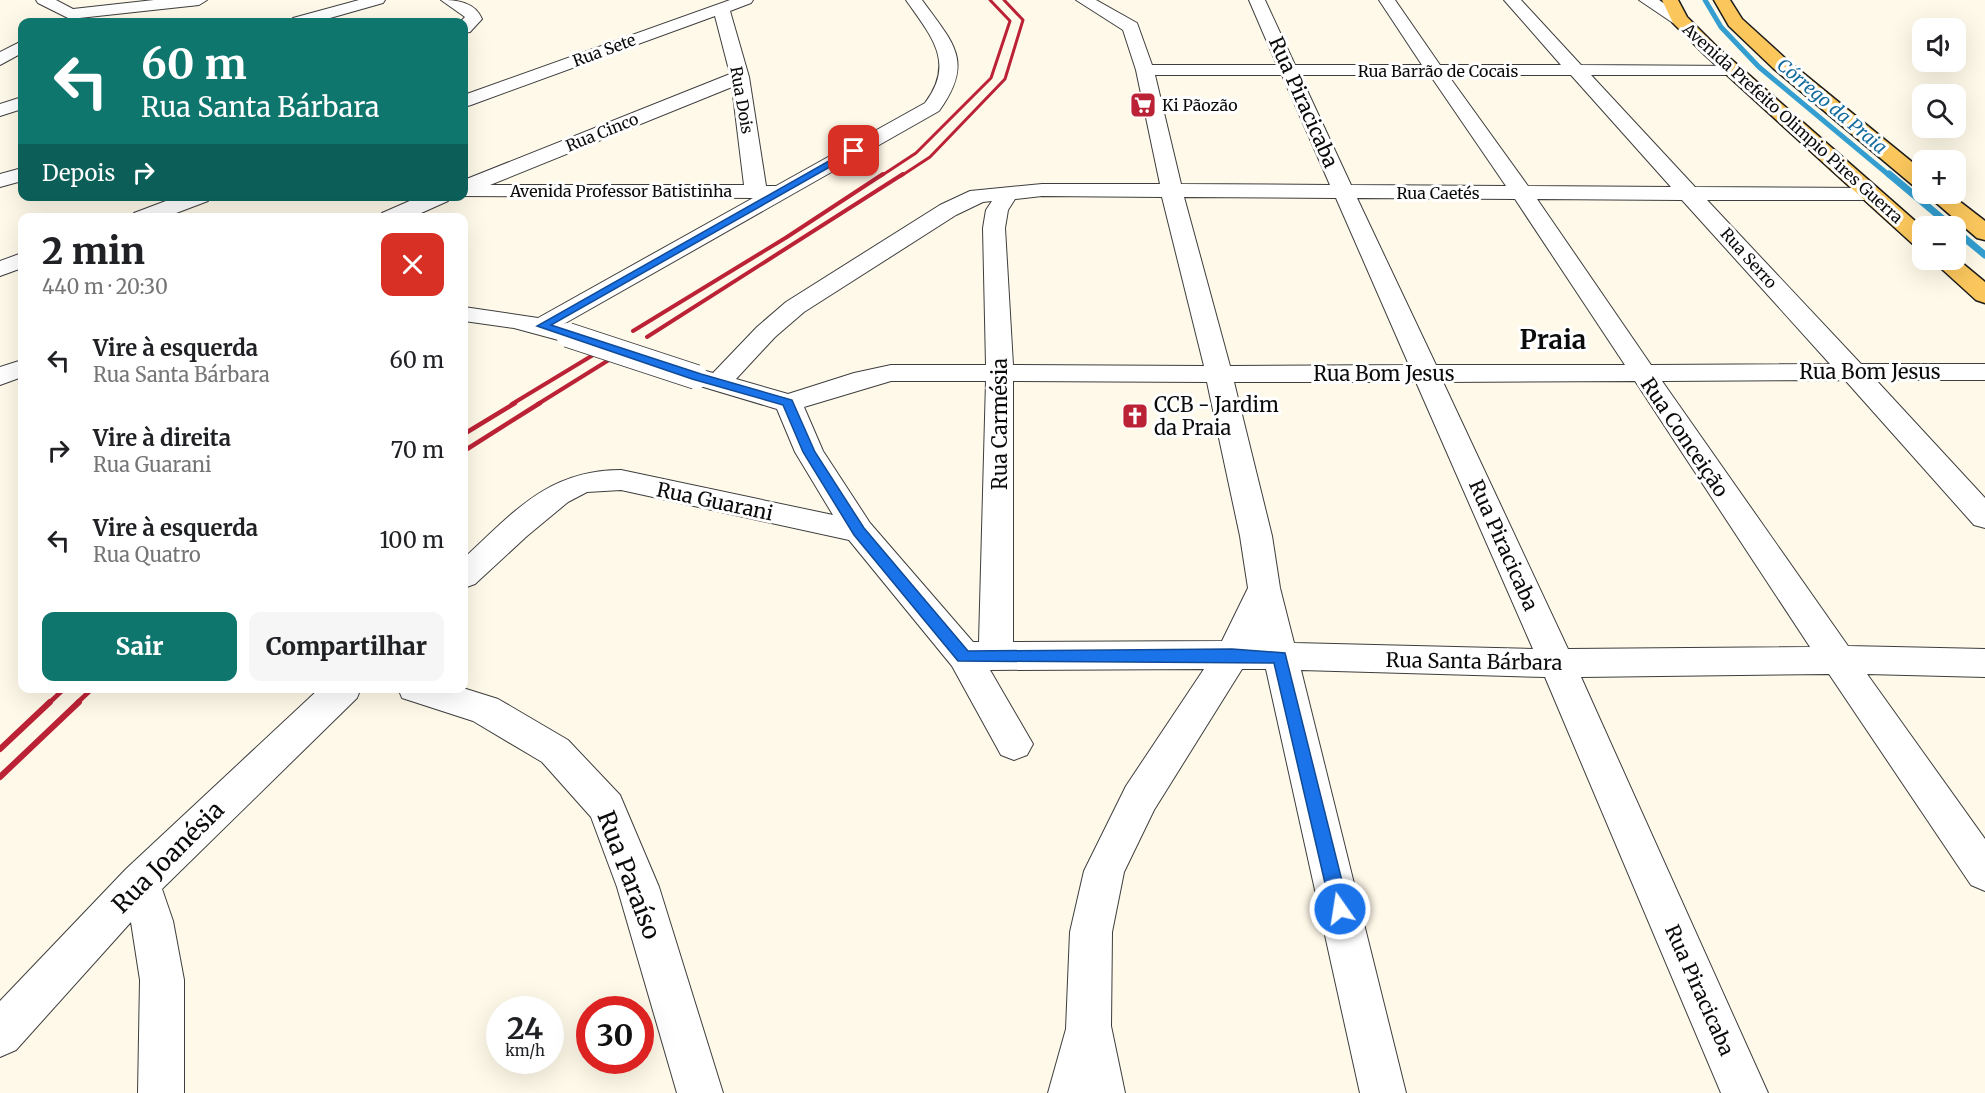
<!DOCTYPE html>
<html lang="pt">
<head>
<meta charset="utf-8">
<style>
  body { margin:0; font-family:Merriweather,serif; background:#f6f6f6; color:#202124; height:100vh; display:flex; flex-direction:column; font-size:22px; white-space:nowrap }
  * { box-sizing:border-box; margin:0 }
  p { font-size:20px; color:#757577 }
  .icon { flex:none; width:33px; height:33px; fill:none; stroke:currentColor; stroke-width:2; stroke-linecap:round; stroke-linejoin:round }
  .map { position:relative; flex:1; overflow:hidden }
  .details { position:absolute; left:18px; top:213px; width:450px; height:480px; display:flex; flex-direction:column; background:#fff; border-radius:12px; box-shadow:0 6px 24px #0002 }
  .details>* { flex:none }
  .guide { position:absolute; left:18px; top:18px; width:450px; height:183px; border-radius:12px; box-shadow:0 6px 24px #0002; background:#0f766e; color:#fff; overflow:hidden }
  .buttons { position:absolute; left:1912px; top:18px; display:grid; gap:12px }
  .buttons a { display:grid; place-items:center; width:54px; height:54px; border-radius:12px; background:#fff; box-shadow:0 6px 24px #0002; font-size:30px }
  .speed { position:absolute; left:486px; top:996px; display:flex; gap:12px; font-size:30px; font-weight:700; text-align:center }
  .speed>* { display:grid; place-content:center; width:78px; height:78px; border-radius:50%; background:#fff; box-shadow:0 6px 24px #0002; line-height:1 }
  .speed small { font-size:15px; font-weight:400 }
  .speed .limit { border:9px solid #d22; background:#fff; color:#111 }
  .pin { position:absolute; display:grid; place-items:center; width:51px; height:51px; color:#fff; margin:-26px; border-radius:12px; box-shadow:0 3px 9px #0006 }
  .me { position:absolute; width:66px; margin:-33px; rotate:347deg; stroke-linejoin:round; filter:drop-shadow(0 0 4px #0008) }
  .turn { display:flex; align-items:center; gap:21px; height:126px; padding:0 24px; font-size:27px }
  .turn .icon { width:78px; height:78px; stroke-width:2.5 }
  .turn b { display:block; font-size:42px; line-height:51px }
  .then { display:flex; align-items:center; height:57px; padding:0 24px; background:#0003; gap:12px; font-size:22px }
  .round { display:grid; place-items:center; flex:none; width:63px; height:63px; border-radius:12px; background:#f6f6f6 }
  .headline { display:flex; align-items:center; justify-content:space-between; height:102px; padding:0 24px }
  h1 { font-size:36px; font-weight:800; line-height:45px }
  .action { display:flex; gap:12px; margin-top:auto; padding:12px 24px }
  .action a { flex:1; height:69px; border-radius:12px; background:#0f766e; color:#fff; font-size:24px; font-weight:800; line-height:69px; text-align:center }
  .action a+a { background:#f6f6f6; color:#202124 }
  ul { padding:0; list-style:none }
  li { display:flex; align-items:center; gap:18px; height:90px; padding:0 24px }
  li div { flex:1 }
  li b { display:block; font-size:22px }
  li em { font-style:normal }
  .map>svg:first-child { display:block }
</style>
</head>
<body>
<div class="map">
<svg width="1985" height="1093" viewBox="0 0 1985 1093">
  <rect width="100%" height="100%" fill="#fff9e9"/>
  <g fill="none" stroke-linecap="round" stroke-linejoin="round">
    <!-- stream-far1 -->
    <path stroke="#339ecf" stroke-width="5" d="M1705,0L1721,27L1759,67L1890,176"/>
    <!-- stream -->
    <path stroke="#339ecf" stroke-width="7" d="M1889,174L1951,226
      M1956,231L1985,255"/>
    <defs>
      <path id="minor" d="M36,0H56L73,9L154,0H207L199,5L70,19L38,3Z
        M359,0H385L383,3L316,22H291L293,18Z
        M441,0C457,0 475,2 482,19L470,32L464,33V22H460L465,17Z
        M730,0H753L751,3L730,11L749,77L766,186H776L925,103C956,62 931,36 906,0H922C953,43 975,61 939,111L562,325L571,328L575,333L571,338L562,341L514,328L464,321V307L538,318L753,198L460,196H464V180L730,74L715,16L471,105L464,107V95ZM732,87L744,185H490Z
        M1076,0H1096L1137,23L1152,65H1277L1249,0H1265L1295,65H1422L1379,0H1395L1440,65H1561L1504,0H1521L1581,65L1737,66L1740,70L1737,74L1731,75H1591L1695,187L1870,188L1878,189L1881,194L1878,199L1870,200H1707L1861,364H1985V380H1876L1985,498V528L1974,525L1845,380L1662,381L1848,646L1985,649V677L1867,674L1985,839V891L1971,885L1829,674L1581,677L1768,1093H1721L1545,677L1301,670L1406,1093H1360L1266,669H1242L1154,810L1124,872L1112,932L1111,1026L1125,1093H1048L1066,1029L1070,932L1084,871L1126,786L1204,669L990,670L1033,744L1027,755L1014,760L1001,755L952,666L849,540L621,490L587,492L568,502L527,536L475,584L464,588V558C514,512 548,470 621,470L833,515L795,452L777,409L690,383L686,377L690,371L699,369L713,373L757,327L786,302L940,205L970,191L1042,184H1160L1136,70L1123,30ZM1155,75H1282L1330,185L1181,184ZM1300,75H1430L1506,186L1351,185ZM1448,75H1571L1671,187L1528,186ZM1042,196L1162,197L1204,366L1013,365L1005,228L1008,210L1015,199ZM1184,197L1336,198L1409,365L1230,366ZM1357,198L1515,199L1625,365H1436ZM1537,199L1682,200L1830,364L1651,365ZM992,201L986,210L983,228L986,365H891L854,373L788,394L736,379L775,337L804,312L956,215L983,202ZM891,381H986L979,642H973L870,523L823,451L804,407ZM1013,381L1207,382L1240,536L1248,588L1222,641L1013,642ZM1635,381L1810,647L1568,649L1443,382ZM1234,382H1416L1533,649L1294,643L1280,588L1272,536Z
        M1639,0H1659L1687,19L1679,24L1673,23Z
        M22,41V53L0,65V52Z
        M22,97V109L0,116V104Z
        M22,168V181L0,187V174Z
        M179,196H210L208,201L163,218H131L134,213Z
        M421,196H450L448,201L410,218H379L382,213Z
        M22,253V268L0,276V261Z
        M22,360V377L0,385V367Z
        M320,688H361L357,698L162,889L173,921L184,980V1093H138L140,980L131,922L16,1050L0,1057V1001L126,869Z
        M398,688H463L498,699L568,740L620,795L659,887L723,1093H677L617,887L591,817L542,762L473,721L402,698Z"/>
      <path id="major" d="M1662,0H1678L1687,17L1717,47L1923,228V248L1915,246L1705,55L1673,23Z
        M1714,0H1730L1742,19L1787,60L1923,171V189L1915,187L1773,68L1729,26Z
        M1926,194H1950L1985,221V240L1977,238Z
        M1956,258L1985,282V303L1976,300L1932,260H1956Z"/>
    </defs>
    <!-- minor casing -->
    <use href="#minor" stroke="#3e3e3e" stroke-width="2"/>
    <!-- major casing -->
    <use href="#major" stroke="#1c1c1c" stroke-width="3"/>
    <!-- minor -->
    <use href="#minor" fill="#fff" fill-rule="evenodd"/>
    <!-- major -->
    <use href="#major" fill="#fbc75d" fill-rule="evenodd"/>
    <!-- rail-far3 -->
    <path stroke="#bc2236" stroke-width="3" d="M881,176L916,153L991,78L1010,21L990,0
      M901,176L930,157L1005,79L1023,20L1004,0"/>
    <!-- rail-far2 -->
    <path stroke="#bc2236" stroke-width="4" d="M633,331L787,237L883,174
      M647,337L903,174
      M512,404L598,352
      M538,404L612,358"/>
    <!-- rail-far1 -->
    <path stroke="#bc2236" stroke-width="4.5" d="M464,434L515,403
      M464,451L540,403
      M49,703L65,688
      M77,703L93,688"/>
    <!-- rail -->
    <path stroke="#bc2236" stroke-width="6" d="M0,749L50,702
      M0,777L79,702"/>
    <defs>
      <path id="minor-bridge" d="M568,335L696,377"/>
    </defs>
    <!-- minor-bridge casing -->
    <use href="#minor-bridge" stroke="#3e3e3e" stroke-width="26" stroke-linecap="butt"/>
    <!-- minor-bridge -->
    <use href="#minor-bridge" stroke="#fff" stroke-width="24"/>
  </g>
  <!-- route -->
  <path fill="#1a73e8" stroke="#114b97" stroke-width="1.5" d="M850,149L858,151L551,325L701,374L792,400L815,452L864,528L968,651L1232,649L1285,653L1349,909L1346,916L1340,918L1333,916L1331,909L1274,663L958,661L854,535L803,452L783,405L692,379L537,326Z"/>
  <!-- icons -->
  <defs>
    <symbol id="supermarket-square" viewBox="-11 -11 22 22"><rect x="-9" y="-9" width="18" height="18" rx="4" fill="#bc2236" stroke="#fff"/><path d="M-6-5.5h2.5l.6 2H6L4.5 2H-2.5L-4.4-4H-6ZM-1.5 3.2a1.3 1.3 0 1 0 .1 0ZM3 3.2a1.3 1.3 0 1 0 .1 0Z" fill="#fff"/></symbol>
    <symbol id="church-square" viewBox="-11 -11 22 22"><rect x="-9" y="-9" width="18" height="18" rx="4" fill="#bc2236" stroke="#fff"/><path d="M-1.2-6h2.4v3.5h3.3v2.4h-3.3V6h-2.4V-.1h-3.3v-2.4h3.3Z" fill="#fff"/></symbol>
  </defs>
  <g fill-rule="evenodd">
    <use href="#supermarket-square" x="1128" y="90" width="30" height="30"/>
    <use href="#church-square" x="1120" y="401" width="30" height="30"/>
  </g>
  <g text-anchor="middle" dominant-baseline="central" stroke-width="6" stroke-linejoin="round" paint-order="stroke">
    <!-- far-street labels -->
    <g font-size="16" fill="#0b0b0b" stroke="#fff">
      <text transform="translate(604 50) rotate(-20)">Rua Sete</text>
      <text x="1438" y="71">Rua Barrão de Cocais</text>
      <text transform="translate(742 100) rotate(80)">Rua Dois</text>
      <text transform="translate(1793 123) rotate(42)">Avenida Prefeito Olimpio Pires Guerra</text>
      <text transform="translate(602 132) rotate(-22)">Rua Cinco</text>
      <text x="621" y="191">Avenida Professor Batistinha</text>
      <text x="1438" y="193">Rua Caetés</text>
      <text transform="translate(1749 258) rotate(48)">Rua Serro</text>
    </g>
    <!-- far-poi labels -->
    <g font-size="16" fill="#0b0b0b" stroke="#fff" text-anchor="start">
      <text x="1162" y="105">Ki Pãozão</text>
    </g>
    <!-- far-water labels -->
    <g font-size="18" font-style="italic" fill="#146c9d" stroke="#fff">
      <text transform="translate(1832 106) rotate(40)">Córrego da Praia</text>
    </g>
    <!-- street labels -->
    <g font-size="20" fill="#0b0b0b" stroke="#fff">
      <text transform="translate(1304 102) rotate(66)">Rua Piracicaba</text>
      <text x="1870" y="371">Rua Bom Jesus</text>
      <text x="1384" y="373">Rua Bom Jesus</text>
      <text transform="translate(999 424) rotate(-90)">Rua Carmésia</text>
      <text transform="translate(1685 437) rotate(56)">Rua Conceição</text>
      <text transform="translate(715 501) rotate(12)">Rua Guarani</text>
      <text transform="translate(1504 545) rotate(66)">Rua Piracicaba</text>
      <text transform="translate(1474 661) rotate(1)">Rua Santa Bárbara</text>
      <text transform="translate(1700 990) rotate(66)">Rua Piracicaba</text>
    </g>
    <!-- poi labels -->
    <g font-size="20" fill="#0b0b0b" stroke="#fff" text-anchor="start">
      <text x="1154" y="404">CCB - Jardim<tspan x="1154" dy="23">da Praia</tspan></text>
    </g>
    <!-- near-street labels -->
    <g font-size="24" fill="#0b0b0b" stroke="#fff">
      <text transform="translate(168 857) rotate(-45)">Rua Joanésia</text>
      <text transform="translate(629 875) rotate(69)">Rua Paraíso</text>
    </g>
    <!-- district labels -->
    <g font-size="26" font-weight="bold" fill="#0b0b0b" stroke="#fff">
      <text x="1553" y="339">Praia</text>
    </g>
  </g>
</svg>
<div class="buttons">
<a><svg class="icon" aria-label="sound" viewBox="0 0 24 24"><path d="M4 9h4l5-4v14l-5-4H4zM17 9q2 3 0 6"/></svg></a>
<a><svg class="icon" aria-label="search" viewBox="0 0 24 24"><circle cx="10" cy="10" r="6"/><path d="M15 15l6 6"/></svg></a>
<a>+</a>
<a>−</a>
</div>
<div class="speed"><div>24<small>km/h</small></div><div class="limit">30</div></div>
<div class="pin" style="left:854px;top:151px;background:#d93025"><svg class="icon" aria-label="arrive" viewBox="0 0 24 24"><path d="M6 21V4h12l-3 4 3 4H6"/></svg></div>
<svg class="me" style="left:1340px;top:909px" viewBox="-20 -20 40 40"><circle r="17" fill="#1a73e8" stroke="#fff" stroke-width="3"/><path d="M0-11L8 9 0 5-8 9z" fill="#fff"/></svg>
<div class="guide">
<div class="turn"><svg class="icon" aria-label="left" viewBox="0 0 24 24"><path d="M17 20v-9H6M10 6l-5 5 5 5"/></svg><div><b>60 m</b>Rua Santa Bárbara</div></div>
<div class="then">Depois<svg class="icon" aria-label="right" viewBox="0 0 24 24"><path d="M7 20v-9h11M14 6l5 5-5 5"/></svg></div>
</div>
<section class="details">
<div class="headline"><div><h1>2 min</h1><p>440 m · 20:30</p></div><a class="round" style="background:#d93025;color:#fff"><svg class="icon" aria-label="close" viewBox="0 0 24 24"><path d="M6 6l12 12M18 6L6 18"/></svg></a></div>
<ul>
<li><svg class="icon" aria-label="left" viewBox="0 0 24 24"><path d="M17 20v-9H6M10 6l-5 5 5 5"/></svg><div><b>Vire à esquerda</b><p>Rua Santa Bárbara</p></div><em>60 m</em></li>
<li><svg class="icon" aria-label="right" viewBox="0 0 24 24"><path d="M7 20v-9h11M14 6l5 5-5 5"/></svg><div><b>Vire à direita</b><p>Rua Guarani</p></div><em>70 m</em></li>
<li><svg class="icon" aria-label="left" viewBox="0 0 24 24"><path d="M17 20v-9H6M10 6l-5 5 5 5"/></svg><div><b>Vire à esquerda</b><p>Rua Quatro</p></div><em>100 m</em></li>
</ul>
<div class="action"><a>Sair</a><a>Compartilhar</a></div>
</section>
</div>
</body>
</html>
